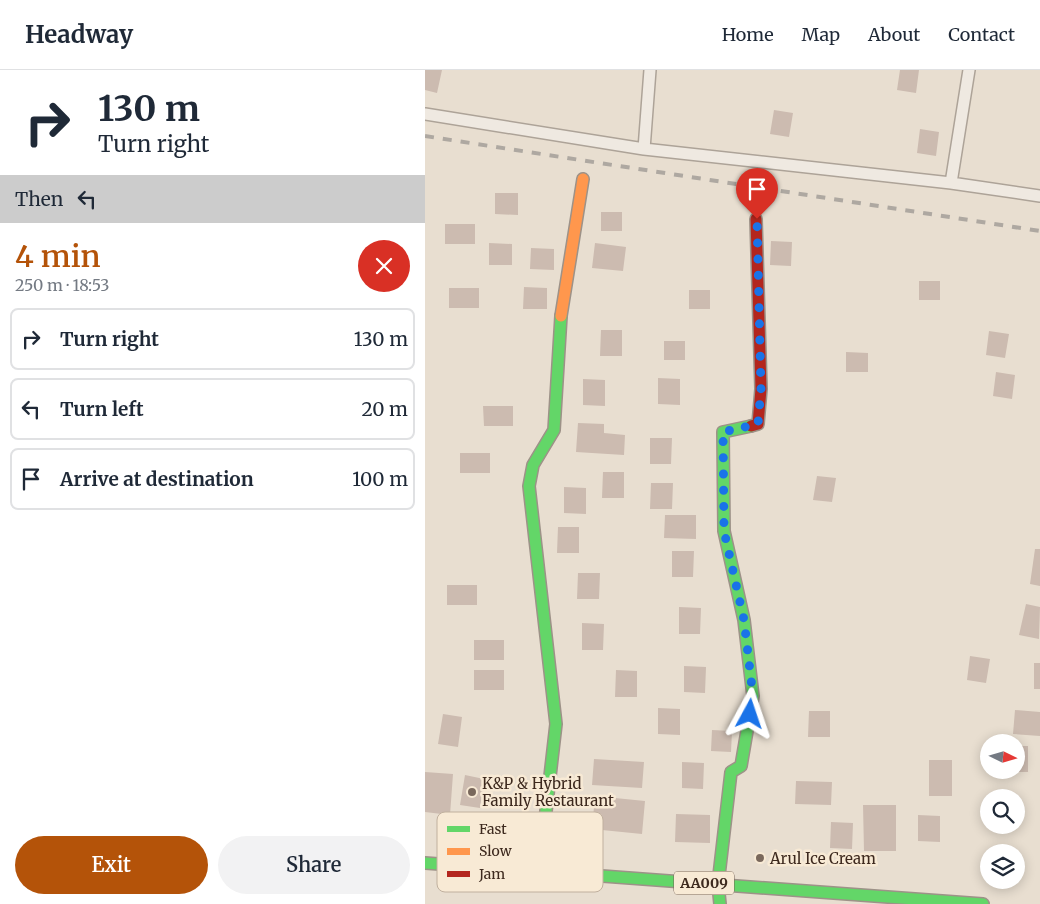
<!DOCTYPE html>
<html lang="en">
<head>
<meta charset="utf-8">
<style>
  body { margin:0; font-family:Merriweather,serif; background:#f2f2f3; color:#1f2937; height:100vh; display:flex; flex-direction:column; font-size:19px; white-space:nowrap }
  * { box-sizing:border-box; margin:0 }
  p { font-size:16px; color:#747a83 }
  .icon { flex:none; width:28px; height:28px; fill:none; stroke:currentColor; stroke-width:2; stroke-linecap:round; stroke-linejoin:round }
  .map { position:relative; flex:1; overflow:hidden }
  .sheet { display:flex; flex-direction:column; background:#fff; width:425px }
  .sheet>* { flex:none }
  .top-card { background:#fff; color:#1f2937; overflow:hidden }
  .needle { width:32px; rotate:95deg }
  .tools { position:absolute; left:555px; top:664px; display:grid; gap:10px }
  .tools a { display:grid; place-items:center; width:45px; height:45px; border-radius:50%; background:#fff; box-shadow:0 2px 12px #0003; font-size:25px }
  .pin { position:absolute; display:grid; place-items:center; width:42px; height:42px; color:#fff; margin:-51px -21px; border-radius:50% 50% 50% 0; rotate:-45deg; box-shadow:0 0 5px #0007 }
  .pin .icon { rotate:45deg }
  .me { position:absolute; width:55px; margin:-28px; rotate:5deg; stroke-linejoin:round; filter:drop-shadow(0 0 4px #0008) }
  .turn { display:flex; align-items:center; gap:18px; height:105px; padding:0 15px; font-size:22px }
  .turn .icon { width:65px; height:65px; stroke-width:2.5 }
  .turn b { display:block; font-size:35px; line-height:42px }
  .then { display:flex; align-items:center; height:48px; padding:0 15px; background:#0003; gap:10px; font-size:19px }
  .round { display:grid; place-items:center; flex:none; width:52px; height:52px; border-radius:26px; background:#f2f2f3 }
  .overview { display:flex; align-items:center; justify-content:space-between; height:85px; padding:0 15px }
  h1 { font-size:30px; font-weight:600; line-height:38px; color:#b45309 }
  .button { display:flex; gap:10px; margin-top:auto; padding:10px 15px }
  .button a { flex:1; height:58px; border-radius:30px; background:#b45309; color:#fff; font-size:20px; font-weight:600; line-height:58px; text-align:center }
  .button a+a { background:#f2f2f3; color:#1f2937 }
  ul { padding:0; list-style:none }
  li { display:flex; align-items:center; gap:15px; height:62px; margin:0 10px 8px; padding:0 5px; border:2px solid #e0e1e3; border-radius:8px }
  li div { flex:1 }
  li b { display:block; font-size:19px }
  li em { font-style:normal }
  header { display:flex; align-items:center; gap:30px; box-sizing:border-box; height:70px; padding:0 25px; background:#fff; border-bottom:1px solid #e0e1e3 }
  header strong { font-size:24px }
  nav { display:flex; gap:28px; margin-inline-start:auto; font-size:18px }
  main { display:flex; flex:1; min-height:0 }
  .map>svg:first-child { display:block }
</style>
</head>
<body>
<header>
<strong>Headway</strong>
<nav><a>Home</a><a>Map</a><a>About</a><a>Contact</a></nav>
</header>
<main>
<section class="sheet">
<div class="top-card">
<div class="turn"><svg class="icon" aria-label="right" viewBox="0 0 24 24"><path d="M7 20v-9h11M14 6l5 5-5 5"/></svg><div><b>130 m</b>Turn right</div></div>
<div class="then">Then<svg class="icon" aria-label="left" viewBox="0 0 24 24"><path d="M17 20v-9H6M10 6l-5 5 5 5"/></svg></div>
</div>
<div class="overview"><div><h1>4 min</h1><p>250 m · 18:53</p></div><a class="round" style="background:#d93025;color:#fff"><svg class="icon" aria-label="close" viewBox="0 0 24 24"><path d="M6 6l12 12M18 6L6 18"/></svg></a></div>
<ul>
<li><svg class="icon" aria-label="right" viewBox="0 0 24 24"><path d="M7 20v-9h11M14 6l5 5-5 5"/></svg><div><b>Turn right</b></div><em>130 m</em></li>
<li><svg class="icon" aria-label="left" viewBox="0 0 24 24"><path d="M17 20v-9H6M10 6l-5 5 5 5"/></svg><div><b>Turn left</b></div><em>20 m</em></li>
<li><svg class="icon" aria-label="arrive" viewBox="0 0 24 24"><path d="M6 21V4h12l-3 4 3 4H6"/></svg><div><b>Arrive at destination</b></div><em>100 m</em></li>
</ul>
<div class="button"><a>Exit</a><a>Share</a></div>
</section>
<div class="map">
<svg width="615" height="834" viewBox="0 0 615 834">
  <rect width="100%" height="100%" fill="#e8ded0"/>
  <!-- building -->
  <path fill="#ccbbb0" d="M0,0H17L12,23L0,20Z
    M475,0H494L491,23L472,20Z
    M349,40L368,43L364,67L345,64Z
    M495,59L514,62L511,86L492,83Z
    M70,123H93V145L70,144Z
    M176,142H197V161H176Z
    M20,154H50V174H20Z
    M346,171L367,172L366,196L345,195Z
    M64,173L87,174V195H64Z
    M170,173L201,177L198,201L167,198Z
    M106,178L129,179V200L105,199Z
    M494,211H515V230H494Z
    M99,217L122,218V239H98Z
    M24,218H54V238H24Z
    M264,220H285V239H264Z
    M176,260H197V286H175Z
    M564,261L584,264L580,288L561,285Z
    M239,271H260V290H239Z
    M421,282L443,283V302H421Z
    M571,302L590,305L587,329L568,326Z
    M233,308L255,309V335L233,334Z
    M158,309L180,310V336L158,335Z
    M58,336H88V356H59Z
    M153,353L179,354V363L200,365L199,385L151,382Z
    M225,368H247L246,394H225Z
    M35,383H65V403H35Z
    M178,402H199V428H177Z
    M392,406L411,408L407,432L388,430Z
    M226,413H248L247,439H225Z
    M139,417L161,418V444L139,443Z
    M240,445H271V469L239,468Z
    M133,457H154V483H132Z
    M610,479H615V516L605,514Z
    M247,481H269L268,507H247Z
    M153,503H175L174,529H152Z
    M22,515H52V535H22Z
    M601,534L615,537L614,569L594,565Z
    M254,537L276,538L275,564H254Z
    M157,553L179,554L178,580H157Z
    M49,570H79V590H49Z
    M545,586L565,589L561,613L542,610Z
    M609,593H615V619H609Z
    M259,596L281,597L280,623L259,622Z
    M49,600H79V620H49Z
    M191,600L212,601V627H190Z
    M233,638L255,639V665L233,664Z
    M590,640L615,642V666L588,664Z
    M384,641H405V667H383Z
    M18,644L37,647L33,677L13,674Z
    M287,660L307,661L306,682L286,681Z
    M591,676H603V702H581V700H591Z
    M169,689L219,692L217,718L167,715Z
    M504,690H527V726H504Z
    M257,692L279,693L278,719L257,718Z
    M0,702L28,704L25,745L0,742Z
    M40,705L59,709L55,738L35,735Z
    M371,711L407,712L406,735L370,734Z
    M170,726L220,731L217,764L167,759Z
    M438,735H471V781H439Z
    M251,744L285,745V773L250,772Z
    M493,745L515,746V772L493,771Z
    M406,752L428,753L427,779L405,778Z"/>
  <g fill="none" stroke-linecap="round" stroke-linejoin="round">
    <defs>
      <path id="street" d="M0,44L219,79L526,113L615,126
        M219,79L225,0
        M526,113L544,0"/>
      <path id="fast" d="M0,793L558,834
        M114,802L131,654L104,416L108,395L129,360L136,246
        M295,834L293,814L306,702L316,696L328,626L319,550L299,461L298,362L326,356"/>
      <path id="slow" d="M136,246L158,109"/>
      <path id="jam" d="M326,356L333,354L336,319L331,149"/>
    </defs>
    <!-- street casing -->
    <use href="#street" stroke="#ada398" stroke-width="14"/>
    <!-- fast casing -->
    <use href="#fast" stroke="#9d9288" stroke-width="14"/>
    <!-- slow casing -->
    <use href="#slow" stroke="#9d9288" stroke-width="14"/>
    <!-- jam casing -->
    <use href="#jam" stroke="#9d9288" stroke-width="14"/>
    <!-- street -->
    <use href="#street" stroke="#efe9e1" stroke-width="11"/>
    <!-- fast -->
    <use href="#fast" stroke="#63d668" stroke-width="11"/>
    <!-- slow -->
    <use href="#slow" stroke="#ff974d" stroke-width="11"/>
    <!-- jam -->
    <use href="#jam" stroke="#b3261e" stroke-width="11"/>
    <!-- rail -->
    <path stroke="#aea8a1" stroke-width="4" stroke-dasharray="9 9" stroke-linecap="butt" d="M0,66L615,161"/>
  </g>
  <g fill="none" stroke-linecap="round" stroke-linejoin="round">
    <!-- route -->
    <path stroke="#1a73e8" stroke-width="9" stroke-dasharray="0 16.2" d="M325,644L328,626L319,550L299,461L298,362L333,354L336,319L332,149"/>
  </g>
  <!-- markers -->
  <g fill="#79685c" stroke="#f8ead5" stroke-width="2">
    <circle cx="47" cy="722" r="5"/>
    <circle cx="335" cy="788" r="5"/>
  </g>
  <g text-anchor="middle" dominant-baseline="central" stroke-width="5" stroke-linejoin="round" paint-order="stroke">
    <!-- shield labels -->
    <rect fill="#f8ead5" stroke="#756355" stroke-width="1" x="249" y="801.5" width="60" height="23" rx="4"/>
    <g font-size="14" font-weight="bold" fill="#3d291e">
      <text x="279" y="813">AA009</text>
    </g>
    <!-- poi labels -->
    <g font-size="15" fill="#3d291e" stroke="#f8ead5" text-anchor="start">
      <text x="57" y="713">K&amp;P &amp; Hybrid<tspan x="57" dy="17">Family Restaurant</tspan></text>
      <text x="345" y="788">Arul Ice Cream</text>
    </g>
  </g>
  <!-- legend -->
  <rect x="12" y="742" width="166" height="80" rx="8" fill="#f8ead5" stroke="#c0b09e" stroke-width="1"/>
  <rect x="22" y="756" width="23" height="6" fill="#63d668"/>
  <rect x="22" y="778" width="23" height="7" fill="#ff974d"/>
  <rect x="22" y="801" width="23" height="6" fill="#b3261e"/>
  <g font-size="14" fill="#3d291e">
    <text x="54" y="764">Fast</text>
    <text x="54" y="786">Slow</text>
    <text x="54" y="809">Jam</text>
  </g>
</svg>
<div class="tools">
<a><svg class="needle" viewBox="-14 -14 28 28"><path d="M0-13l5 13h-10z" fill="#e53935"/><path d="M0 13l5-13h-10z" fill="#747a83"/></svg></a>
<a><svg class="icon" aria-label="search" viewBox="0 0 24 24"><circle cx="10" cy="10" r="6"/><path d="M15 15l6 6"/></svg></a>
<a><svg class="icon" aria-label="layers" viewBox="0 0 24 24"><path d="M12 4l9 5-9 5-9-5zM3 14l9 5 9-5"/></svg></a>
</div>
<div class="pin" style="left:332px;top:149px;background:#d93025"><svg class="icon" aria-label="arrive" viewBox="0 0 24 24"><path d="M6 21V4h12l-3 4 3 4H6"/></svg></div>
<svg class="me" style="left:325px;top:644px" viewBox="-20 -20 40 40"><path d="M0-17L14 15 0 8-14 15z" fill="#1a73e8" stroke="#fff" stroke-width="4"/></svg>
</div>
</main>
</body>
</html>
